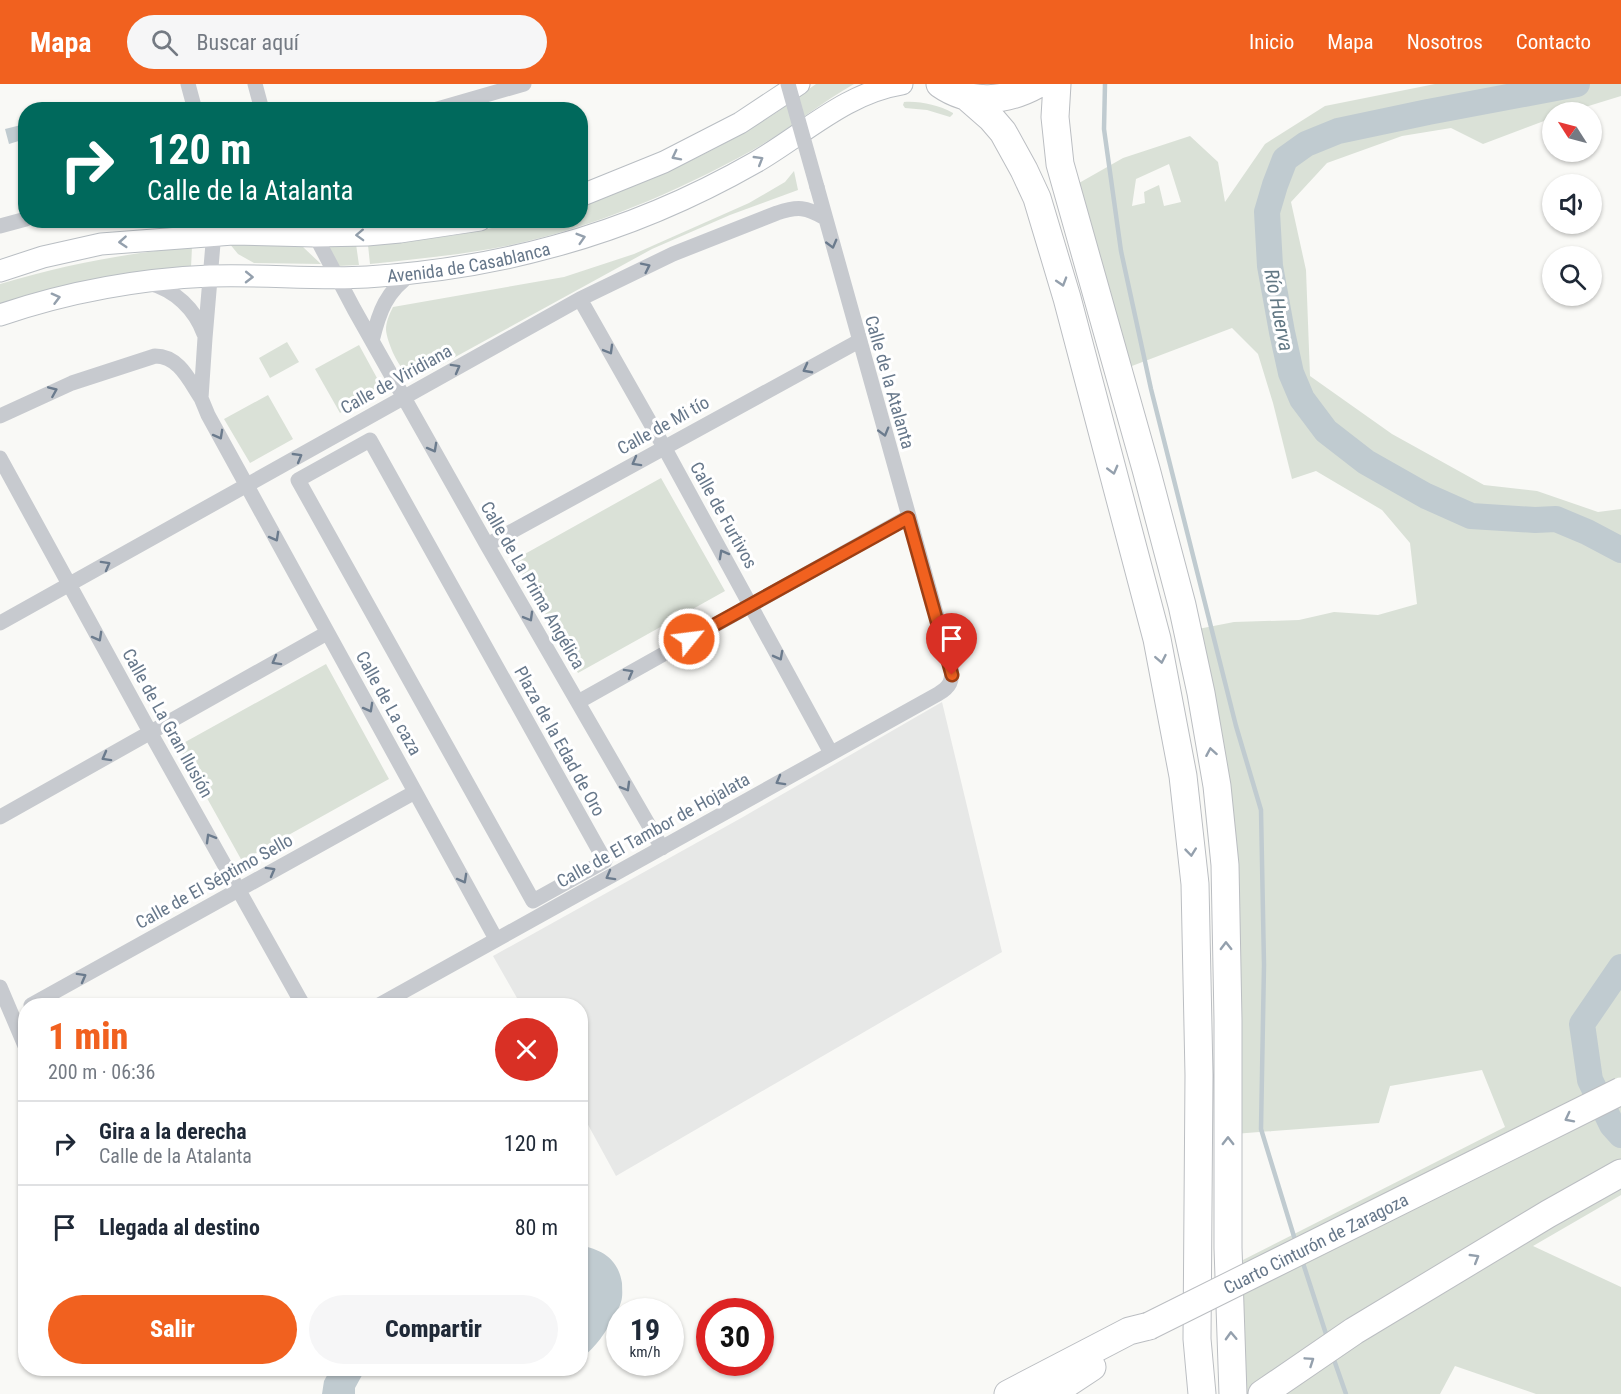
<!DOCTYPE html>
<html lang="es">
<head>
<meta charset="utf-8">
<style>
  body { margin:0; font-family:"Roboto Condensed",sans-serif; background:#f6f6f7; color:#1f2937; height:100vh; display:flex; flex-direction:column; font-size:22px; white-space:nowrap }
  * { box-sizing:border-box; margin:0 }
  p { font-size:20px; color:#747a83 }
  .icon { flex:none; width:33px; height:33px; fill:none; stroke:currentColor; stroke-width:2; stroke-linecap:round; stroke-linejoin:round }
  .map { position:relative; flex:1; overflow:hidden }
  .side { position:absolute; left:18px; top:914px; width:570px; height:378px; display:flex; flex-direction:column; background:#fff; border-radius:24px; box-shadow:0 2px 4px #0004 }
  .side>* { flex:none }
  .banner { position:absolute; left:18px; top:18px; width:570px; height:126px; border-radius:24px; box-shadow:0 2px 4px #0004; background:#00695c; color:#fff; overflow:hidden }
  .needle { width:39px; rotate:306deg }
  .buttons { position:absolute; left:1542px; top:18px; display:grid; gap:12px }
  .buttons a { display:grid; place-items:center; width:60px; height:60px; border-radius:50%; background:#fff; box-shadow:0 2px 4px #0004; font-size:30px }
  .speed { position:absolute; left:606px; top:1214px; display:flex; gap:12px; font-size:30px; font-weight:700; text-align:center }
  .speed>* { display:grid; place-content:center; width:78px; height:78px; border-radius:50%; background:#fff; box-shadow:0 2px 4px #0004; line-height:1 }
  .speed small { font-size:15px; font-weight:400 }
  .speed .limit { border:9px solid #d22; background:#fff; color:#111 }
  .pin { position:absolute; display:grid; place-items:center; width:51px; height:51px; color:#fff; margin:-62px -26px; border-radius:50% 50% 50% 0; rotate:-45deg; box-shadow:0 0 6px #0007 }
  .pin .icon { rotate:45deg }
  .me { position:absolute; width:66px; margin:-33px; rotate:61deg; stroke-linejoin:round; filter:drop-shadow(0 0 4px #0008) }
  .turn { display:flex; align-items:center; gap:21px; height:126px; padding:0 30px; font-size:27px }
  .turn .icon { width:78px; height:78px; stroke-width:2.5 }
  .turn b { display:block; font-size:42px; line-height:51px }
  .round { display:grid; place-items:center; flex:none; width:63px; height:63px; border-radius:32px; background:#f6f6f7 }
  .head { display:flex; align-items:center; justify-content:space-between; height:102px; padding:0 30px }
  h1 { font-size:36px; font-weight:800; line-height:45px; color:#f1611f }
  .cta { display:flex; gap:12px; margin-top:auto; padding:12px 30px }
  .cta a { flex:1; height:69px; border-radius:36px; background:#f1611f; color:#fff; font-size:24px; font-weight:800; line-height:69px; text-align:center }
  .cta a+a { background:#f6f6f7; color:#1f2937 }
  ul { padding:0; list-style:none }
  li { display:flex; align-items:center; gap:18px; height:84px; padding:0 30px; border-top:2px solid #e0e1e3 }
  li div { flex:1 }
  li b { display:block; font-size:22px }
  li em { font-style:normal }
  header { display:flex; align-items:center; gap:36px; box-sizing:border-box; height:84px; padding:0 30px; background:#f1611f; color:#fff }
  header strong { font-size:28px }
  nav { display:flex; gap:33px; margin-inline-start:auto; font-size:21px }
  .search { width:420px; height:54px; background:#f6f6f7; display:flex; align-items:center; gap:15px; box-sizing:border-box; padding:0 21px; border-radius:33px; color:#747a83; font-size:22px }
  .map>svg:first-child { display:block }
</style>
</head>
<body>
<header>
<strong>Mapa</strong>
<div class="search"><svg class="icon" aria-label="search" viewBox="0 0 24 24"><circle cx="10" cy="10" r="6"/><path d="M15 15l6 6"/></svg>Buscar aquí</div>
<nav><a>Inicio</a><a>Mapa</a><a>Nosotros</a><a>Contacto</a></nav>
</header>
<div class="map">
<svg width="1621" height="1310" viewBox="0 0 1621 1310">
  <rect width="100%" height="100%" fill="#f9f9f6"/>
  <!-- built -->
  <path fill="#e7e8e7" d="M942,618L1002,868L616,1092L581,1028L580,921H521L493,872L743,733Z"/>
  <!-- green -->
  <path fill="#dae1d7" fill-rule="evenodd" d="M816,0H854C819,20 787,47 751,67C674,109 593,144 506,162C461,171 416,175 370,180L368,161L456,151L528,137L580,136L581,121C644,99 706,73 763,37C782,26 799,12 816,0Z
    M1435,0H1621V12L1569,28H1552V34L1483,60L1451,44L1402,52L1327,79L1291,118L1306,186L1310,292L1392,350L1484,401L1537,407L1598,428L1621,425V1111L1533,1162L1621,1203V1310H1536L1455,1282L1440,1310H1239L1235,1180L1505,1043L1482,986L1390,1002L1379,1039L1234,1050L1193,546L1234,538L1299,536L1334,528L1378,531L1417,520L1410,459L1382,426L1316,387L1292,395L1273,319L1258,270L1232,244L1124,285L1072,103L1123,74L1190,52L1218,78L1225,118L1265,60L1325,22ZM1169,80L1181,118L1164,122L1159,101L1144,108L1145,119L1132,122L1136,95Z
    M904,18C921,17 938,21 953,29V30L950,33L927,26L905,24L903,21Z
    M794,87L798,106L730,131L652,165L426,289C421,290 417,293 411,291C400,289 387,258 386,246C386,238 389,231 393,223L564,193L634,170L749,119L785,98Z
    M229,159L295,161L303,163L321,180L254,179L238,170Z
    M356,160L359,181L338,182L328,161Z
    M192,163L191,184L0,222V200C63,181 126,169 192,163Z
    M287,258L299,278L270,294L259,274Z
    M359,261L383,305L340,329L315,285Z
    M268,311L293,355L250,379L224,335Z
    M661,394L725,507L578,589L514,476Z
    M326,580L389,695L242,777L178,662Z"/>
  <!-- water -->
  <path fill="#c0cbd0" d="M25,40V55L9,60L5,45Z
    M580,1161C603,1166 618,1175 622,1199C622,1205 623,1212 621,1218C620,1222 617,1227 615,1231C605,1250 597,1261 581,1275Z
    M331,1284H366L355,1304V1310H322L324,1297Z"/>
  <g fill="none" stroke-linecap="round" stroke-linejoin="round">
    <!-- stream -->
    <path stroke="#c0cbd0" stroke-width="4.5" d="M1105,0L1104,45L1121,167L1151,305L1236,642L1261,726L1264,881L1261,1045L1296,1159
      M1302,1176L1327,1253
      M1333,1273L1346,1310"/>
    <!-- river -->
    <path stroke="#c0cbd0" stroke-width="26" d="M1577,0L1428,28L1338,47L1306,60L1285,75L1275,101L1267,128L1270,182L1282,248L1291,289L1302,315L1326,347L1366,378L1426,412L1471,432L1535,436L1556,435L1587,448L1621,466
      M1621,883L1582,940L1590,996L1612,1041L1621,1051"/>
    <defs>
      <g id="secondary">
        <path d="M580,112L664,78L740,39L799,0"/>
        <path d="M0,187L43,173L101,160L233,150L315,152L367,151L400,148L480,136"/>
        <path id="s1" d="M0,231C68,208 138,195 210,192C262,190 315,196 367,193C430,189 494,179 555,162C625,143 693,114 756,78C804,50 846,9 902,0"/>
      </g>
      <path id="highway" d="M940,0C970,21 1006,18 1038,0
        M1057,0L1055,33L1060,80L1146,385L1182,521L1201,609L1217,702L1225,781L1228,936V1164L1233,1310
        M967,13L991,34L1003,48L1024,86L1037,114L1067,214L1157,555L1183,692L1195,800L1199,991L1197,1255L1202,1310
        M1008,1310L1129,1247L1149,1242
        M1051,1310L1092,1283
        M1262,1310L1354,1247L1548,1130L1621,1089"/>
    </defs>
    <!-- secondary casing -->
    <use href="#secondary" stroke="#b9bec3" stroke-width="23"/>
    <!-- highway casing -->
    <use href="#highway" stroke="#bbbec2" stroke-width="29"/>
    <!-- street -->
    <path stroke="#c7cacf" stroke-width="15" d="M188,0L195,26
      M255,0L262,26
      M434,26L524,0
      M215,136L205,254L201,314L208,331L496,855
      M307,136L354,225L487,461L662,764
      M0,142L26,135
      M168,155L190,136
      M149,199C175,206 195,225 204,250
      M580,215L664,363L831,669
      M372,257C379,228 386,207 413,189
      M0,332L72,299L155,272C179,272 189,296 201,314
      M370,356L605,777L533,817L298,396Z
      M0,374L150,648L303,921
      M487,461L859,257
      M0,539L580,215L673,170L777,129C798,122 806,123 825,134
      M578,618L908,433
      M0,733L327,549
      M0,903L26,964
      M31,921L415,708
      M379,921L938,610C950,603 953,597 951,583L817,103"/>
    <!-- secondary -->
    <use href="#secondary" stroke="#fff" stroke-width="21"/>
    <!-- highway -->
    <use href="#highway" stroke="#fff" stroke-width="27"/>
    <defs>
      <g id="highway-bridge">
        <path id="s2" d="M1149,1242L1621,1007"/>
      </g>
    </defs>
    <!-- highway-bridge casing -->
    <use href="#highway-bridge" stroke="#bbbec2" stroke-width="29" stroke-linecap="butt"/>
    <!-- street-bridge -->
    <path stroke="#c7cacf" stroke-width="15" d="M788,0L817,103"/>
    <!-- highway-bridge -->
    <use href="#highway-bridge" stroke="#fff" stroke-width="27"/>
  </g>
  <!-- one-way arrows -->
  <defs><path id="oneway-chevron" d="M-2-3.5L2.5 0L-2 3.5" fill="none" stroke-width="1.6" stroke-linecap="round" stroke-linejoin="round" transform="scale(1.5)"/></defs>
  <g stroke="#94a0ad">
    <use href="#oneway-chevron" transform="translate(676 72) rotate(153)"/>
    <use href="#oneway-chevron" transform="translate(759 76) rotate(-31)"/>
    <use href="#oneway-chevron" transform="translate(360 151) rotate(178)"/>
    <use href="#oneway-chevron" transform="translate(581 154) rotate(-17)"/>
    <use href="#oneway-chevron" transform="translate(123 158) rotate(176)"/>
    <use href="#oneway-chevron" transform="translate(249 193) rotate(1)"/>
    <use href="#oneway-chevron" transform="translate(1062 198) rotate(73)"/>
    <use href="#oneway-chevron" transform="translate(56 214) rotate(-15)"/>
    <use href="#oneway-chevron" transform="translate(1113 386) rotate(75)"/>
    <use href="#oneway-chevron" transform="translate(1161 575) rotate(79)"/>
    <use href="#oneway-chevron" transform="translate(1211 668) rotate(-100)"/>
    <use href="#oneway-chevron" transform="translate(1191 768) rotate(84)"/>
    <use href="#oneway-chevron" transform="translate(1226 862) rotate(-91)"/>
    <use href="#oneway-chevron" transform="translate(1569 1034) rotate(153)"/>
    <use href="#oneway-chevron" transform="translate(1228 1057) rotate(-90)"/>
    <use href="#oneway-chevron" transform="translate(1475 1174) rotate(-31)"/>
    <use href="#oneway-chevron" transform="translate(1231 1252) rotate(-92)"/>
    <use href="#oneway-chevron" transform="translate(1310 1277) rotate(-34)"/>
  </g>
  <g stroke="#6b7b8d">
    <use href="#oneway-chevron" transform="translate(832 160) rotate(75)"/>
    <use href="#oneway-chevron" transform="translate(646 183) rotate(-26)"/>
    <use href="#oneway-chevron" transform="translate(609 266) rotate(60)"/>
    <use href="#oneway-chevron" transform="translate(456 284) rotate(-29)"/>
    <use href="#oneway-chevron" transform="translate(807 285) rotate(152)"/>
    <use href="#oneway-chevron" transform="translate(53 307) rotate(-23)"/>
    <use href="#oneway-chevron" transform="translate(884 348) rotate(74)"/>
    <use href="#oneway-chevron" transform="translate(219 351) rotate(61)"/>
    <use href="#oneway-chevron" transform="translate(433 364) rotate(61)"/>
    <use href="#oneway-chevron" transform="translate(298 373) rotate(-30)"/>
    <use href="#oneway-chevron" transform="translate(636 378) rotate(151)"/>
    <use href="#oneway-chevron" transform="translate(275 453) rotate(61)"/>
    <use href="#oneway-chevron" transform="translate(723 470) rotate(-119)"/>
    <use href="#oneway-chevron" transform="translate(106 481) rotate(-29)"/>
    <use href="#oneway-chevron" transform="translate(529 533) rotate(60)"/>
    <use href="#oneway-chevron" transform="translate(98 553) rotate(61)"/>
    <use href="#oneway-chevron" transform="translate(779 572) rotate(62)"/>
    <use href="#oneway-chevron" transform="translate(276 577) rotate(151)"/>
    <use href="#oneway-chevron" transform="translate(629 589) rotate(-29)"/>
    <use href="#oneway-chevron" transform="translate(369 624) rotate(61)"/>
    <use href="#oneway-chevron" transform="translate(106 673) rotate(151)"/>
    <use href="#oneway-chevron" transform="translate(780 697) rotate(151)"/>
    <use href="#oneway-chevron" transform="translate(626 703) rotate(60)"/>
    <use href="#oneway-chevron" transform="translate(210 754) rotate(-120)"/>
    <use href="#oneway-chevron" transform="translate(271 787) rotate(-29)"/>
    <use href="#oneway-chevron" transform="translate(610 792) rotate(151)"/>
    <use href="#oneway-chevron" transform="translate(463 795) rotate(61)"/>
    <use href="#oneway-chevron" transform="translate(82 893) rotate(-29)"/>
  </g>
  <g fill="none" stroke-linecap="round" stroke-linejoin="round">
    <defs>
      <path id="route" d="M689,555L908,434L952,591"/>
    </defs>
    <!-- route casing -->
    <use href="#route" stroke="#9d3f14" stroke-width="15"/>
    <!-- route -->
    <use href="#route" stroke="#f1611f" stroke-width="10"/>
  </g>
  <g text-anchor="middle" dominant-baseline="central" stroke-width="6" stroke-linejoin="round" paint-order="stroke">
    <!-- street labels -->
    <g font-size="18" fill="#66778a" stroke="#fff">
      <text stroke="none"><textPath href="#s1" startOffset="474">Avenida de Casablanca</textPath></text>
      <text transform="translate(396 295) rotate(-29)">Calle de Viridiana</text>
      <text transform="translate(890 298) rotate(74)">Calle de la Atalanta</text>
      <text transform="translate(663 341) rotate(-29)">Calle de Mi tío</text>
      <text transform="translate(724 431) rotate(61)">Calle de Furtivos</text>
      <text transform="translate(533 501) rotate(60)">Calle de La Prima Angélica</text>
      <text transform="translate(389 619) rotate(61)">Calle de La caza</text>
      <text transform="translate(168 639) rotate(61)">Calle de La Gran Ilusión</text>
      <text transform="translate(560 657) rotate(61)">Plaza de la Edad de Oro</text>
      <text transform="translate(653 746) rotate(-29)">Calle de El Tambor de Hojalata</text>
      <text transform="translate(214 797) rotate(-29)">Calle de El Séptimo Sello</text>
      <text stroke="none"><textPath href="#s2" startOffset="186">Cuarto Cinturón de Zaragoza</textPath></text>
    </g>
    <!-- water labels -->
    <g font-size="20" font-style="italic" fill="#627884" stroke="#fff">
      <text transform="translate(1279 226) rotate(79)">Río Huerva</text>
    </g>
  </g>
</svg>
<div class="buttons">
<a><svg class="needle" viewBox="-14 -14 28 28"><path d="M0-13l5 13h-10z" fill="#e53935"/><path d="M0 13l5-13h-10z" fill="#747a83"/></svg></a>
<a><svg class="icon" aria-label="sound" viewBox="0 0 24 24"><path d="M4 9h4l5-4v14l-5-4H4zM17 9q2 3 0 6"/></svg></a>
<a><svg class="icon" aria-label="search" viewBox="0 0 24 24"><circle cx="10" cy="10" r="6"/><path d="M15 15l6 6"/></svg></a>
</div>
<div class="speed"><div>19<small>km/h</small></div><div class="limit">30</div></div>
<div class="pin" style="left:952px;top:591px;background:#d93025"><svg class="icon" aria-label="arrive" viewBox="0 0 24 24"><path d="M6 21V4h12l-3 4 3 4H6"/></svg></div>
<svg class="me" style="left:689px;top:555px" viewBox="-20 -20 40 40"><circle r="17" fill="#f1611f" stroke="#fff" stroke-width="3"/><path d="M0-11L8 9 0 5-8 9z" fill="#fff"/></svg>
<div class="banner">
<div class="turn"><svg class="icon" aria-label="right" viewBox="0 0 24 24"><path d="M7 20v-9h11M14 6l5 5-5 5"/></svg><div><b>120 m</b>Calle de la Atalanta</div></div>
</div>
<section class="side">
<div class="head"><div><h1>1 min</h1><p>200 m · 06:36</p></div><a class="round" style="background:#d93025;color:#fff"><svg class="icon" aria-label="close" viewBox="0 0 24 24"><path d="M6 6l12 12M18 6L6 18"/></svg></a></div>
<ul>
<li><svg class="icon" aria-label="right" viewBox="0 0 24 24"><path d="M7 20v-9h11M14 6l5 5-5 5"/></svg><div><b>Gira a la derecha</b><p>Calle de la Atalanta</p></div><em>120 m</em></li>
<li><svg class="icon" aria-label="arrive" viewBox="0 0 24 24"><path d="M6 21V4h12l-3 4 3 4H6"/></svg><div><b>Llegada al destino</b></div><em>80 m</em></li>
</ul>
<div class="cta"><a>Salir</a><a>Compartir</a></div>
</section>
</div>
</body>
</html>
